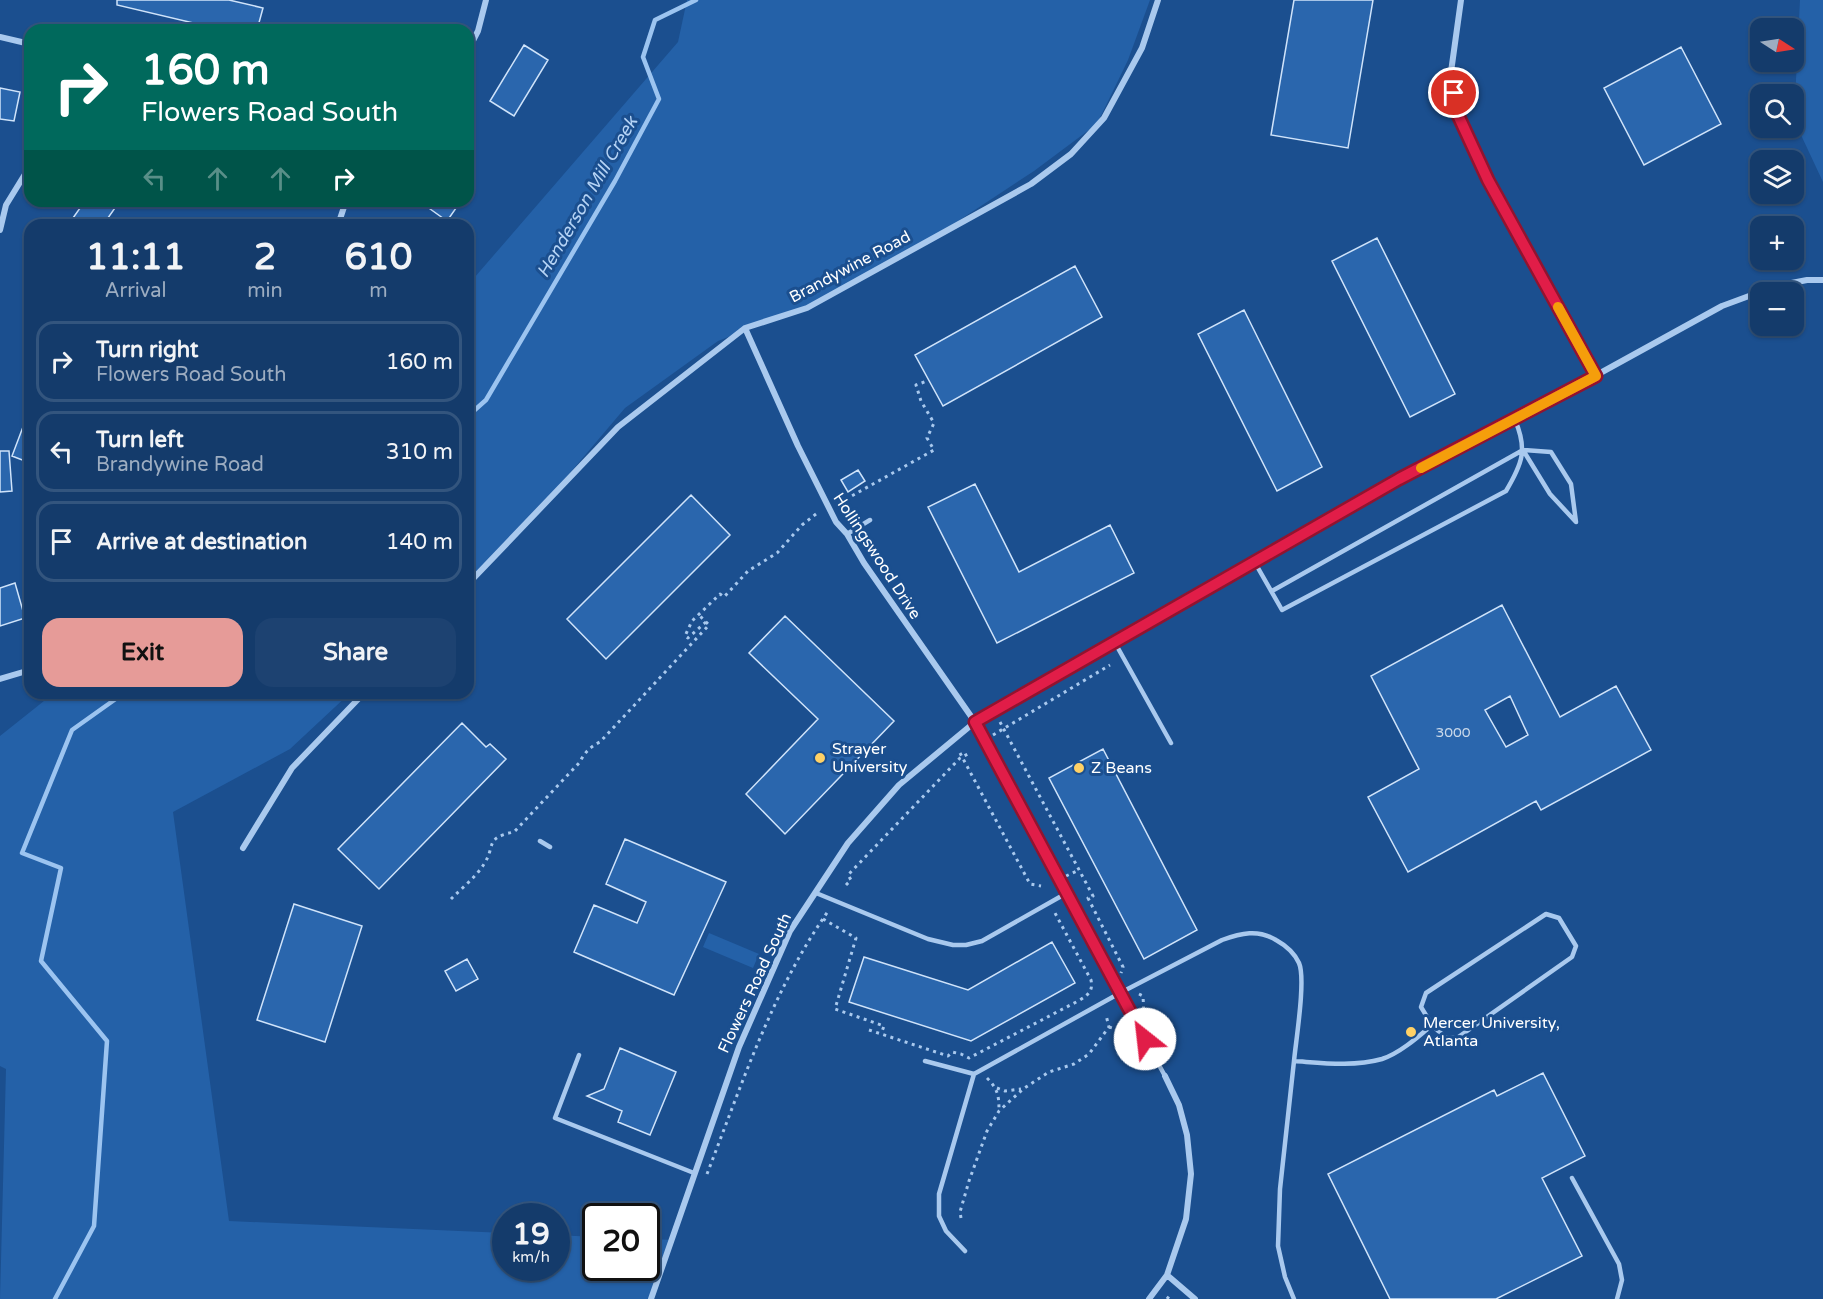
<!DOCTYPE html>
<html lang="en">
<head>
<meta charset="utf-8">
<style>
  body { margin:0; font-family:"Varela Round",sans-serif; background:#1d4271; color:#f1f3f6; height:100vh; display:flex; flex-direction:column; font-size:22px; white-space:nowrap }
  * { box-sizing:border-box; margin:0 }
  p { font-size:20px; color:#9dadc1 }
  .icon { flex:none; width:33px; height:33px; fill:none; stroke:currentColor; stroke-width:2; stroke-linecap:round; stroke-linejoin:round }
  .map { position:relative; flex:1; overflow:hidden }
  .drawer { position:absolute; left:24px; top:219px; width:450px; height:480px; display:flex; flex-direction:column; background:#143b6b; border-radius:18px; box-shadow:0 2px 4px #0004,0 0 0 2px #33557e }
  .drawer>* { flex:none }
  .hud { position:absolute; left:24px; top:24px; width:450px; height:183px; border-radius:18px; box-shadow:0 2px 4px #0004,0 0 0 2px #33557e; background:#00695c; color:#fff; overflow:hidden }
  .needle { width:39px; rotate:102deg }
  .fabs { position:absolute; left:1750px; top:18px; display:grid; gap:12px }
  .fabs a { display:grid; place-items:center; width:54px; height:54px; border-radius:12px; background:#143b6b; box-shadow:0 2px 4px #0004,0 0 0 2px #33557e; font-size:30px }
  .speed { position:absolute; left:492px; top:1203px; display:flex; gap:12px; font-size:30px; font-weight:700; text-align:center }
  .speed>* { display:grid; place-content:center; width:78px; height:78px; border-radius:50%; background:#143b6b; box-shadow:0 2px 4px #0004,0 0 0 2px #33557e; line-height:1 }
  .speed small { font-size:15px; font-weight:400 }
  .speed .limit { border:3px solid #111; border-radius:9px; background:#fff; color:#111 }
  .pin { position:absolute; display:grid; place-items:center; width:51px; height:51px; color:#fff; margin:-26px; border:3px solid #fff; border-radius:50%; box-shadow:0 2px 6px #0007 }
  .me { position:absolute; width:66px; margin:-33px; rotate:331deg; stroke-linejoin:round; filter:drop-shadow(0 0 4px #0008) }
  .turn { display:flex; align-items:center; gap:21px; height:126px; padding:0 18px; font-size:27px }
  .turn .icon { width:78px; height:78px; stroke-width:2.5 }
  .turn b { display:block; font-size:42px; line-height:51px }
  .lanes { display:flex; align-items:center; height:57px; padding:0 18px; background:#0003; justify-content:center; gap:30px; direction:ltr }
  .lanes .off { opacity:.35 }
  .eta { display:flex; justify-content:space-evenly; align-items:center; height:102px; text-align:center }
  .eta b { font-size:36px; font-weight:700; line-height:42px }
  .action { display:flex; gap:12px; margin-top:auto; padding:12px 18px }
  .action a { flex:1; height:69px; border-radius:18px; background:#e69b98; color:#111; font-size:24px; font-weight:700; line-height:69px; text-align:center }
  .action a+a { background:#1d4271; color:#f1f3f6 }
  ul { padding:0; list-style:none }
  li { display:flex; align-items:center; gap:18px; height:81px; margin:0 12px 9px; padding:0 6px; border:3px solid #33557e; border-radius:18px }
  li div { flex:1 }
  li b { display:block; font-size:22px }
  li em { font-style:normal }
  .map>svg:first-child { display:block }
</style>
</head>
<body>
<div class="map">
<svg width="1823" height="1299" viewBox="0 0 1823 1299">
  <rect width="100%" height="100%" fill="#1b4f8f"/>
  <!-- green -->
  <path fill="#2461a8" d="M687,0H1150L1128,60L1097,124L1034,171L943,231L805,307L718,341L625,408L525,526L468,580V285L678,42Z
    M1800,0H1823V182L1794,120Z
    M54,693H350L290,749L173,812L229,1221L505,1233L506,1268H556L557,1235L595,1237L596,1268H646L647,1239L674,1240L654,1299H0L6,1069L0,1066V736Z
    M709,933L759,954L753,968L703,947Z"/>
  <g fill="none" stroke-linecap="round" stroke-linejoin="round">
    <!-- stream -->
    <path stroke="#9cc4f0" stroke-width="4.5" d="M468,416L486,400L615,181L659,99L643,57L655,20L696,0
      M55,1299L94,1226L107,1041L41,961L61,868L22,853L72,730L124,693"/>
  </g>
  <!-- building -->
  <path fill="#2a66ad" stroke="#cfe3fa" stroke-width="1.5" fill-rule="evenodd" d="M117,0H229L263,8L257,30H223L117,5Z
    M1294,0H1373L1348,148L1271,135Z
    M524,45L548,60L514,116L490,101Z
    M1681,47L1721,124L1644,165L1604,88Z
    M0,88L20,92L14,121L0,119Z
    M85,201H105L115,208L103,225H68Z
    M419,201H461L447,221Z
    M1377,238L1455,394L1410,417L1332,261Z
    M1075,266L1102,317L943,406L915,355Z
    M1244,310L1322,467L1277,491L1198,334Z
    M29,411H30V463L12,456Z
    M0,451H9L12,491L0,492Z
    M858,470L865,481L848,492L841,480Z
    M975,484L1019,572L1110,525L1134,573L997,643L928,507Z
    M691,495L730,535L606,659L567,619Z
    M15,583L25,618L0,626V588Z
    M1502,605L1560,717L1616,686L1651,750L1541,810L1536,801L1408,872L1368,797L1419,769L1371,676ZM1510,696L1528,735L1506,747L1485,710Z
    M785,616L894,721L785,834L746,794L818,719L749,653Z
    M462,723L486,747L490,744L506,759L379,889L338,849Z
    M1103,749L1197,930L1144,959L1049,778Z
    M625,839L726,882L674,995L574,952L594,905L637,923L646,902L606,884Z
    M294,904L362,926L325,1042L257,1020Z
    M1052,942L1075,983L971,1041L849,1002L864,957L968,990Z
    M467,959L478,979L456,991L445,971Z
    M620,1048L676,1072L650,1135L618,1122L622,1111L587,1096L604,1089Z
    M1543,1073L1585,1156L1542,1178L1582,1256L1496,1299H1390L1328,1174L1494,1090L1497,1096Z"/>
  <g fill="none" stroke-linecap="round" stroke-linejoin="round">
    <!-- path -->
    <path stroke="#a9c9ee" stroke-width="3" stroke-dasharray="3 4.5" stroke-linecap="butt" d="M839,503L934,450L927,438L934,423L921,401L916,385L927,381
      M706,622L688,638L685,636L692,621L720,594L724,597L748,571L777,553L802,525L816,514
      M1000,722L1093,896L1088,898L1123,967L1121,973
      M993,735L1110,665
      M960,753L1030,884L1041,886
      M1066,876L1079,870
      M846,885L851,880L848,875L960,758L970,753
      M451,899C462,888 476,877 484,864C496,846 484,838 514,832L580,762C584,753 591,746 600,742L709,625L699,615
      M823,919L856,938L835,1009L884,1026L881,1034
      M1139,994L1143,996L1144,1015L1142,1016
      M1109,1027L1119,1030L1125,1026
      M869,1030L948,1056L952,1052L961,1054L969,1058L1080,1000C1089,994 1093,991 1091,980L1055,913
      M987,1078C998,1089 999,1096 999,1111
      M997,1088L1005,1091L1021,1089
      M707,1174C742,1084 773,989 829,910
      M961,1218L960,1212L969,1181L987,1131L999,1111L1023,1089L1049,1072L1074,1064L1089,1054L1109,1027L1106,1015
      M1167,1299L1170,1295"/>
    <!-- service -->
    <path stroke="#a9c9ee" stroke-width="4.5" d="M847,534L870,520
      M1254,561L1282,610L1506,491C1522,464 1528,450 1515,420
      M1272,591L1523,450L1551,452L1571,484L1576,522L1550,494L1523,450
      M1114,641L1171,743
      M975,722L1065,894
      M540,841L550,847
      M816,893L928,939L953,945H966L982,941L1065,894L1165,1076
      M579,1055L555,1118L694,1173
      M925,1061L974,1074
      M1294,1061L1280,1189L1278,1246L1285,1277L1294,1299
      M1572,1178L1619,1264L1622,1280L1617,1299
      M965,1251L946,1231L939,1216V1194L974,1074L1120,993L1222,940C1241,933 1258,929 1276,940C1285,945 1294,952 1299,963C1306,979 1296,1040 1294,1061C1323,1063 1353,1067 1382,1059C1400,1053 1418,1037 1432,1025L1421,1007L1426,993L1546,914L1559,918L1576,946L1572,957L1457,1038H1446L1432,1025"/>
    <!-- minor -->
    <path stroke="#a9c9ee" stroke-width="6" d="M1461,0L1451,72L1458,115L1488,180L1596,376
      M0,37L30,44
      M468,50L478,31L486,0
      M338,225L346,201
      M0,230L6,205L30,166
      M745,328L798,446L836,522L847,534L864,563L975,722
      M468,584L618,427L745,328L807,308L1031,184L1071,154L1104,118L1142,48L1158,0
      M0,679L30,670
      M243,848L292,768L364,693
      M1167,1275L1195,1299
      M651,1299L739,1047L790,931L848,843L899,785L975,722L1399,479L1515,420L1722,306L1776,286L1807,280H1823
      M1149,1299L1167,1275L1186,1219L1191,1174L1187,1135L1179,1105L1165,1076"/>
  </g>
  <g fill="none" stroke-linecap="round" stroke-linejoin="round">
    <defs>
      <path id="route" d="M1145,1039L975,722L1399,479L1596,376L1488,180L1458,115L1454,93"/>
    </defs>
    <!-- route casing -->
    <use href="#route" stroke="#92132f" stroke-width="15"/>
    <!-- route -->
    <use href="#route" stroke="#e11d48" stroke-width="10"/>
    <!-- slow -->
    <path stroke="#f59e0b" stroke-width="10" d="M1421,468L1596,376L1558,307"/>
  </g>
  <!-- markers -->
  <g fill="#ffd166" stroke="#1b4f8f" stroke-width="2">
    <circle cx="820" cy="758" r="6"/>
    <circle cx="1079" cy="768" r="6"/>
    <circle cx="1411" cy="1032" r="6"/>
  </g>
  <g text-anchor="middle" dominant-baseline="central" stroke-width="6" stroke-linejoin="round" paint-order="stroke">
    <!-- number labels -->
    <g font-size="14" fill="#cad9ea">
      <text x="1453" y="732">3000</text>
    </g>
    <!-- street labels -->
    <g font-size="16" fill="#fff" stroke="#1b4f8f">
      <text transform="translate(850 267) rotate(-28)">Brandywine Road</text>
      <text transform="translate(877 556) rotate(57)">Hollingswood Drive</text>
      <text transform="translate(755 983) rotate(-65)">Flowers Road South</text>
    </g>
    <!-- poi labels -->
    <g font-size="16" fill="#fff" stroke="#1b4f8f" text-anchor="start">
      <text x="832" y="749">Strayer<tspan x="832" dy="18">University</tspan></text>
      <text x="1091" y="768">Z Beans</text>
      <text x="1423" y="1023">Mercer University,<tspan x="1423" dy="18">Atlanta</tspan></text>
    </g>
    <!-- water labels -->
    <g font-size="18" font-style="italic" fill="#b5d3f5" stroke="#1b4f8f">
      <text transform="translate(587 197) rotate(-60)">Henderson Mill Creek</text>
    </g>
  </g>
</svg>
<div class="fabs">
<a><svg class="needle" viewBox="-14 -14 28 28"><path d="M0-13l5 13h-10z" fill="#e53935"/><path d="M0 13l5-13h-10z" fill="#9dadc1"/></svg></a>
<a><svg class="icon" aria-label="search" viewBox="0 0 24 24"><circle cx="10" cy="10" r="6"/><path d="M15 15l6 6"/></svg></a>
<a><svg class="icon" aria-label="layers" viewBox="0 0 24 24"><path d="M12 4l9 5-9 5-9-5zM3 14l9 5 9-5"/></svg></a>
<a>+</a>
<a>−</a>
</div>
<div class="speed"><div>19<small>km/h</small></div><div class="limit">20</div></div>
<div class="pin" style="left:1454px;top:93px;background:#d93025"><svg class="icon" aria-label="arrive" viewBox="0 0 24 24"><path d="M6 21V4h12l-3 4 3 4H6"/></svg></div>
<svg class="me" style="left:1145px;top:1039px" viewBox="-20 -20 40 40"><circle r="19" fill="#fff"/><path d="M0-13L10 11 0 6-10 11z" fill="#e11d48"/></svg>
<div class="hud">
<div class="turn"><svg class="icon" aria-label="right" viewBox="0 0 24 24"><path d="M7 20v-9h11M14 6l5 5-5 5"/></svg><div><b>160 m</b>Flowers Road South</div></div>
<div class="lanes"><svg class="icon off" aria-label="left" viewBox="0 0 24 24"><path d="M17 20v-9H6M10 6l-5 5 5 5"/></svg><svg class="icon off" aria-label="ahead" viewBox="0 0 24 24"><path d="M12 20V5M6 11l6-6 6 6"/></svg><svg class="icon off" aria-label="ahead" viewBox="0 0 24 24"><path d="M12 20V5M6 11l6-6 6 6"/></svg><svg class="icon" aria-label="right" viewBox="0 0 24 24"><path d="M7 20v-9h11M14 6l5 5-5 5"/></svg></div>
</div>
<section class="drawer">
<div class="eta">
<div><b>11:11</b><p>Arrival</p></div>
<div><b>2</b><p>min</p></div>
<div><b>610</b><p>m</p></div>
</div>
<ul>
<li><svg class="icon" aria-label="right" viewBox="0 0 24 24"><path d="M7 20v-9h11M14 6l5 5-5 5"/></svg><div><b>Turn right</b><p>Flowers Road South</p></div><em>160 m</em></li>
<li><svg class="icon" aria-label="left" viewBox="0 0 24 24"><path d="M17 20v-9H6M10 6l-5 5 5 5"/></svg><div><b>Turn left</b><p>Brandywine Road</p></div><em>310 m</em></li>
<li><svg class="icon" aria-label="arrive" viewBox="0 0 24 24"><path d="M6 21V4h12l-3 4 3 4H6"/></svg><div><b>Arrive at destination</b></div><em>140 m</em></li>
</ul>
<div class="action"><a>Exit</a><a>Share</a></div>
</section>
</div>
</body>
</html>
